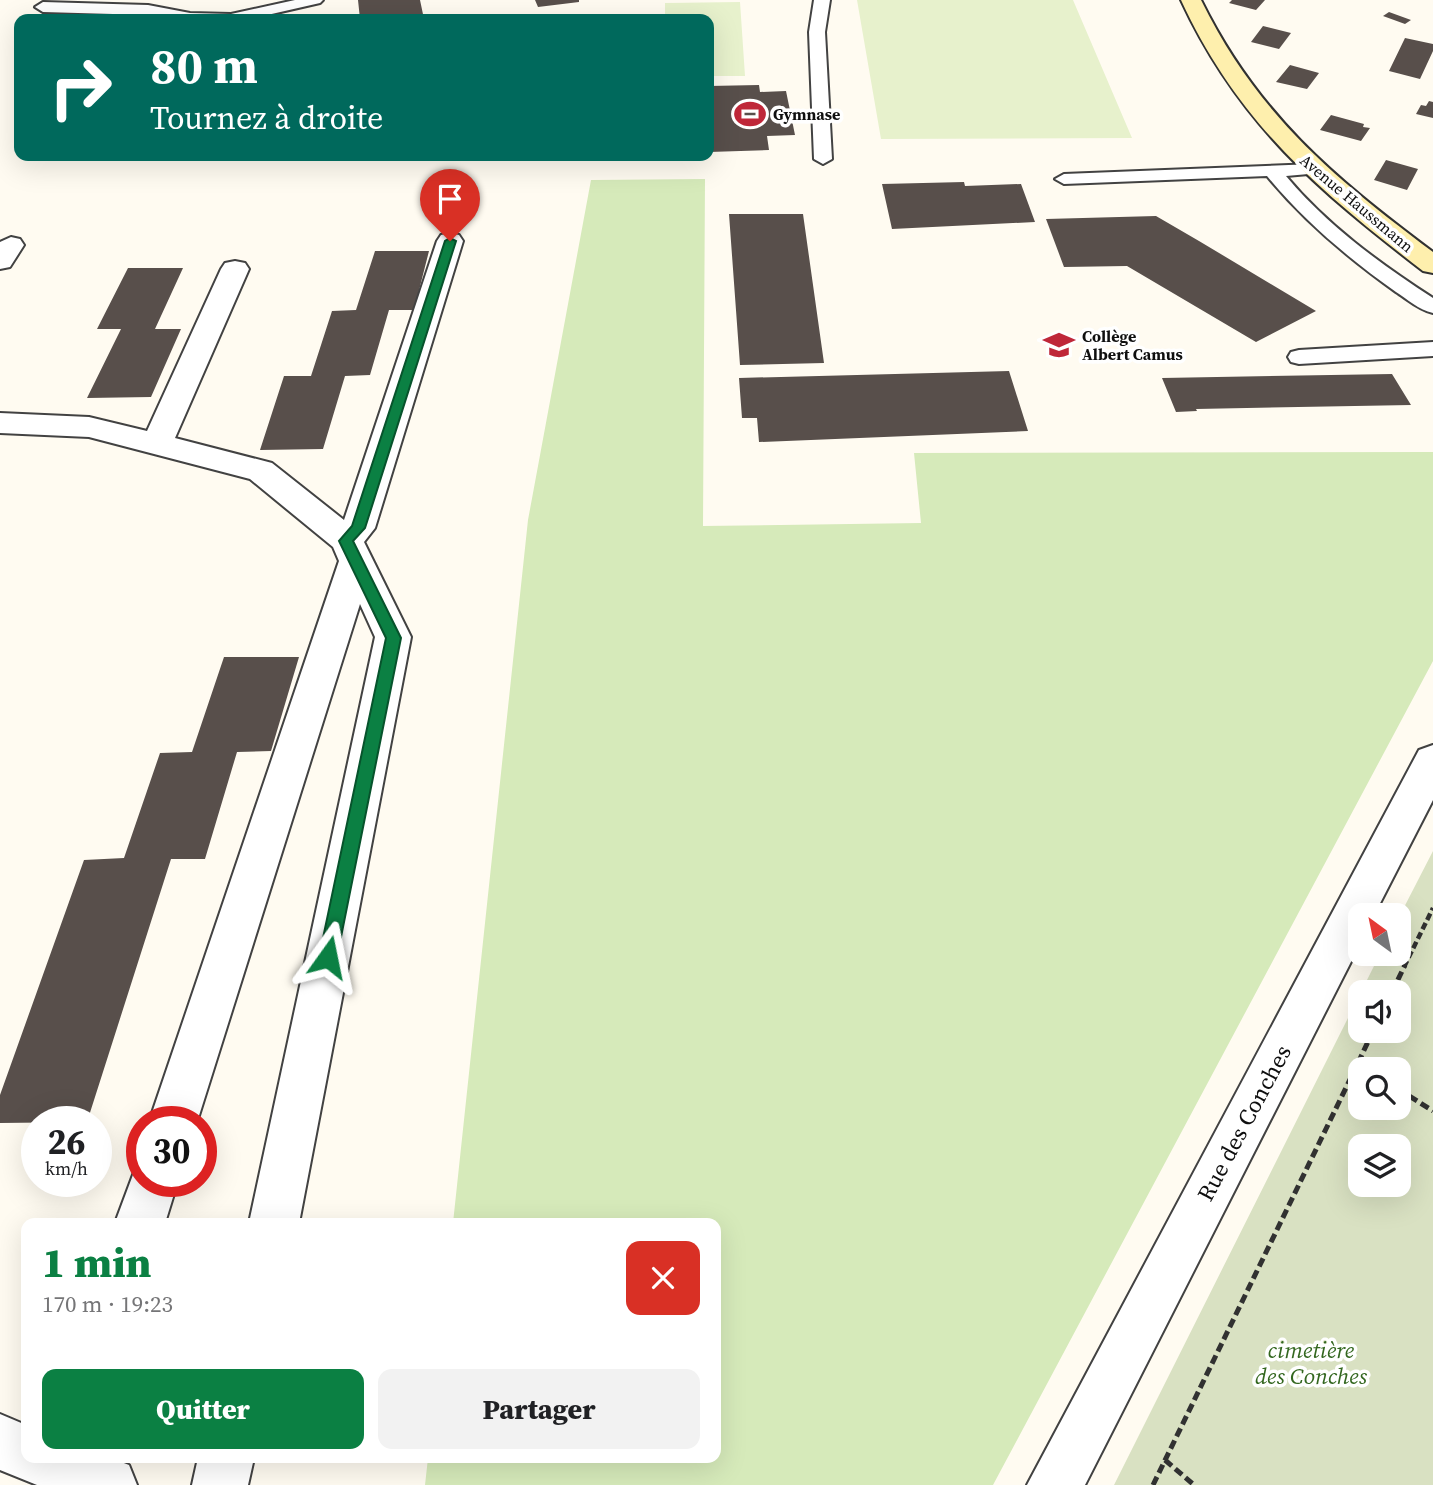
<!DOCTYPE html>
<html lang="fr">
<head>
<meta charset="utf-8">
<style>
  body { margin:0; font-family:"Source Serif 4",serif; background:#f2f2f2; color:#202124; height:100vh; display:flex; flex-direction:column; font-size:26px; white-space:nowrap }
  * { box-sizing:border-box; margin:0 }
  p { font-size:23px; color:#757577 }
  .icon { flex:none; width:38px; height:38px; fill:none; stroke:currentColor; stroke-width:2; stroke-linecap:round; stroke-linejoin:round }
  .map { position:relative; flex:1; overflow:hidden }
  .details { position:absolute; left:21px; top:1218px; width:700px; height:245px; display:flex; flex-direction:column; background:#fff; border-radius:14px; box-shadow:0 7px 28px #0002 }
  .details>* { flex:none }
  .banner { position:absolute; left:14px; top:14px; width:700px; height:147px; border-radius:14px; box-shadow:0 7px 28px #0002; background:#00695c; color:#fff; overflow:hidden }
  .needle { width:46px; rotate:327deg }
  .fabs { position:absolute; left:1348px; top:903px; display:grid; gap:14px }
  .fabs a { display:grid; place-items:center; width:63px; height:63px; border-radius:14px; background:#fff; box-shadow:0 7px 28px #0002; font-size:35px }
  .speed { position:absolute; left:21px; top:1106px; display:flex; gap:14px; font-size:35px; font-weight:700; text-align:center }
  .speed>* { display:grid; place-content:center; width:91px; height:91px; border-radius:50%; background:#fff; box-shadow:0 7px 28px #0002; line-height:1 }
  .speed small { font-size:18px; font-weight:400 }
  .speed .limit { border:10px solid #d22; background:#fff; color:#111 }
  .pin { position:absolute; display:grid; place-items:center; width:60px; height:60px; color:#fff; margin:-72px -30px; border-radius:50% 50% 50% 0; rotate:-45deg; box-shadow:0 0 7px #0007 }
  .pin .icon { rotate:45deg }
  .me { position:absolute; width:77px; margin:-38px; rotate:12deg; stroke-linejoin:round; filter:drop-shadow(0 0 5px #0008) }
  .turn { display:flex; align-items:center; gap:24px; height:147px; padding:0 21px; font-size:32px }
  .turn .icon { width:91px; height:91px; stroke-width:2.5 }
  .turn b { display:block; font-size:49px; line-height:60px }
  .round { display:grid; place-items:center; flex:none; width:74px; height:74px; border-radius:14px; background:#f2f2f2 }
  .overview { display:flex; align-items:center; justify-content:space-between; height:119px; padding:0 21px }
  h1 { font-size:42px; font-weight:800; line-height:52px; color:#0b8043 }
  .action { display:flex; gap:14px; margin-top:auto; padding:14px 21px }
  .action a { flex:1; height:80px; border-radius:14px; background:#0b8043; color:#fff; font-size:28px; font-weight:800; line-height:80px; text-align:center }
  .action a+a { background:#f2f2f2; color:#202124 }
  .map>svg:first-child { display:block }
</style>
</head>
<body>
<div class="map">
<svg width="1433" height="1485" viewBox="0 0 1433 1485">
  <rect width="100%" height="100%" fill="#fffbf1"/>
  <!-- green -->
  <path fill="#d6eaba" d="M705,179L703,526L921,523L914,453L1433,452V661L993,1485H425L428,1458H716V1223H453L528,520L591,180Z"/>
  <!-- cemetery -->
  <path fill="#d9e1c2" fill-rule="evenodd" d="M1433,851V1485H1114L1360,994V1031H1398V992H1361L1380,954H1398V919ZM1360,1069H1398V1108H1360ZM1398,1146V1185H1360V1146Z"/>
  <!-- pitch -->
  <path fill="#e7f1cc" d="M857,0H1073L1132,138L881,139Z
    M740,2L745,76H709V19H665V3Z"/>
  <!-- building -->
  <path fill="#584f4b" d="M358,0H420L424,19H360Z
    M535,0H579V2L538,7Z
    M1232,0H1265L1256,10L1229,3Z
    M1389,12L1411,20L1405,24L1383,16Z
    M66,14L101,15L118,19H34L35,16Z
    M1263,26L1291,33L1279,49L1251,42Z
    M1405,38L1433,44V51L1420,79L1389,71Z
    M1290,65L1319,73L1307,89L1276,82Z
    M759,85L760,92L786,91L795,135L767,136L769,150L709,152V86Z
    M1429,101L1433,102V118L1416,114L1421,105L1426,106Z
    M1331,115L1364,124L1363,127L1370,128L1361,141L1320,130Z
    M1386,160L1418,169L1407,190L1374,180Z
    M964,182L965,186L1021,184L1035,222L892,229L882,184Z
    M729,214H803L824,363L740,365Z
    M1156,216L1199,241L1316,311L1256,342L1127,266L1064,267L1046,219Z
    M375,251H429L414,310H389L370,375L345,376L323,449L260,450L284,376H311L332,311L356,310Z
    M128,268H183L155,329H181L151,397L87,398L121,329H97Z
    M1009,371L1028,431L759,442L757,418H742L739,378Z
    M1392,374L1411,405L1196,409L1197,411L1176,412L1162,378Z
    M224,657H299L271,751L237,752L205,859H171L87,1122L0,1123V1095L84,860L124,858L160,753L192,752Z"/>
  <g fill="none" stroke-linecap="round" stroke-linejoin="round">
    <defs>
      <path id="lane" d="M295,0H323L320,3L250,19H172L148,15L43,12L35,7L43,2L148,5L190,13L231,14Z
        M814,0H830L825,32L832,159L823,164L814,159L809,32Z
        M1314,164L1320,165L1323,169L1320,173L1286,176C1327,225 1379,263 1433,298V313C1419,310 1407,299 1396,292C1348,258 1304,221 1267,176L1064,184L1055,179L1064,174Z
        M1433,342V356L1299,364L1291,362L1288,357L1291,352L1299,350Z"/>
      <path id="street" d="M450,233L459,235L463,241L375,528L364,542L411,637L299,1223H249L375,637L360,604L197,1122H149L339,561L333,547L250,479L89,437L0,433V413L89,417L147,431L221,269L225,263L235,261L245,263L249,269L175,438L272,463L344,520L437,241L441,235Z
        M11,237L20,239L24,245L10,267L0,269V242Z
        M1433,745V800L1374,915H1360V944L1085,1485H1027L1419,750Z
        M142,1162V1181H178L165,1223H115L137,1164Z
        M0,1414L26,1425V1458H111L129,1465L137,1485H37L0,1470Z
        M198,1458H254L248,1485H192Z"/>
      <path id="secondary" d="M1181,0H1201C1257,114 1333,177 1433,252V273L1423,271C1318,190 1238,123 1181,0Z"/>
    </defs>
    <!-- lane casing -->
    <use href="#lane" stroke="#424242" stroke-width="4"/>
    <!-- street casing -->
    <use href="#street" stroke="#424242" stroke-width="4"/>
    <!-- secondary casing -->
    <use href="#secondary" stroke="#313131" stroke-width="4"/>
    <!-- path-far1 -->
    <path stroke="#313131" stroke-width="4.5" stroke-dasharray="7 3.5" stroke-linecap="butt" d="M1404,967L1433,908"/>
    <!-- path -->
    <path stroke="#313131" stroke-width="5" stroke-dasharray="9 4.5" stroke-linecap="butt" d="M1392,992L1405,965
      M1358,1063L1373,1031
      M1398,1089L1433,1111
      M1165,1460L1194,1485
      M1153,1485L1358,1063L1368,1069"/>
    <!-- lane -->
    <use href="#lane" fill="#fff" fill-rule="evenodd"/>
    <!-- street -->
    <use href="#street" fill="#fff" fill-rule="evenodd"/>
    <!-- secondary -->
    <use href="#secondary" fill="#feefad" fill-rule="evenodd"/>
  </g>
  <!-- route -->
  <path fill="#0b8043" stroke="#07532c" stroke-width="2" d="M450,238L456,241L365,528L353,541L401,638L337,957L335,963L328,965L322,963L319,957L386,638L339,541L352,526L445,241Z"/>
  <!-- icons -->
  <defs>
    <symbol id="stadium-bare" viewBox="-9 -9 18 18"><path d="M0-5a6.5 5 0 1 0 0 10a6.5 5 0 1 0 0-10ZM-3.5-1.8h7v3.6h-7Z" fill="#bf2739" stroke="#fff" stroke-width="2.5" paint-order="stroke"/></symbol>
    <symbol id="school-bare" viewBox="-9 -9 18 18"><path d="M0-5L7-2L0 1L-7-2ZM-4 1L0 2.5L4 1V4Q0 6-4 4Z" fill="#bf2739" stroke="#fff" stroke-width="2.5" paint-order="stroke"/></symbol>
  </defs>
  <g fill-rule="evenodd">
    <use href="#stadium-bare" x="728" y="92" width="44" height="44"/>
    <use href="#school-bare" x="1037" y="323" width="44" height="44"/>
  </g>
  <g text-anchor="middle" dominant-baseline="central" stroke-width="7" stroke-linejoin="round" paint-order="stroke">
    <!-- far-poi labels -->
    <g font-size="16" font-weight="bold" fill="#0f0f0f" stroke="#fff" text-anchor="start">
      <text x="773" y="114">Gymnase</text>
      <text x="1082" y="336">Collège<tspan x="1082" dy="18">Albert Camus</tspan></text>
    </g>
    <!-- far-street labels -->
    <g font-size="16" fill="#0f0f0f" stroke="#fff">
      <text transform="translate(1357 203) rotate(40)">Avenue Haussmann</text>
    </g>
    <!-- near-street labels -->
    <g font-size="23" fill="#0f0f0f" stroke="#fff">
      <text transform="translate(1244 1123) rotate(-62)">Rue des Conches</text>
    </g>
    <!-- near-park labels -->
    <g font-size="23" font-style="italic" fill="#33671f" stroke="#fff">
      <text x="1311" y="1350">cimetière<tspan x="1311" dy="26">des Conches</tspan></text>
    </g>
  </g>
</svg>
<div class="fabs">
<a><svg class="needle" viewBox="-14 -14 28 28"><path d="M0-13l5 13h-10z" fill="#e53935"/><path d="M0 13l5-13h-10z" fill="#757577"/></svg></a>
<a><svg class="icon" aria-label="sound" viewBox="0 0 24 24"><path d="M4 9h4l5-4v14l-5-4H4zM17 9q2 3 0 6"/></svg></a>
<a><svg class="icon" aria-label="search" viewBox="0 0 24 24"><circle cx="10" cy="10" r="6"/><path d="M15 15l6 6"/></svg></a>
<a><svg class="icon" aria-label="layers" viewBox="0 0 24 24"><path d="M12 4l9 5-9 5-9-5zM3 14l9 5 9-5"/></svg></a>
</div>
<div class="speed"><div>26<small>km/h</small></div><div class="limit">30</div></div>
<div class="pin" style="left:450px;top:241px;background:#d93025"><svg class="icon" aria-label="arrive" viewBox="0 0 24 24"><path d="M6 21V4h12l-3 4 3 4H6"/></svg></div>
<svg class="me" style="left:328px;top:957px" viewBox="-20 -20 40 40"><path d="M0-17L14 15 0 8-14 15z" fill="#0b8043" stroke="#fff" stroke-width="4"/></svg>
<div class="banner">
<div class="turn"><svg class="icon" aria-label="right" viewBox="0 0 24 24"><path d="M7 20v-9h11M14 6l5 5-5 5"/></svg><div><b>80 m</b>Tournez à droite</div></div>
</div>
<section class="details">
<div class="overview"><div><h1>1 min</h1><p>170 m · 19:23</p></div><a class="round" style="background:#d93025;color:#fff"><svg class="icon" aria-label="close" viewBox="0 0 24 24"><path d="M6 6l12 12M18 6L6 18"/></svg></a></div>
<div class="action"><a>Quitter</a><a>Partager</a></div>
</section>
</div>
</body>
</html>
